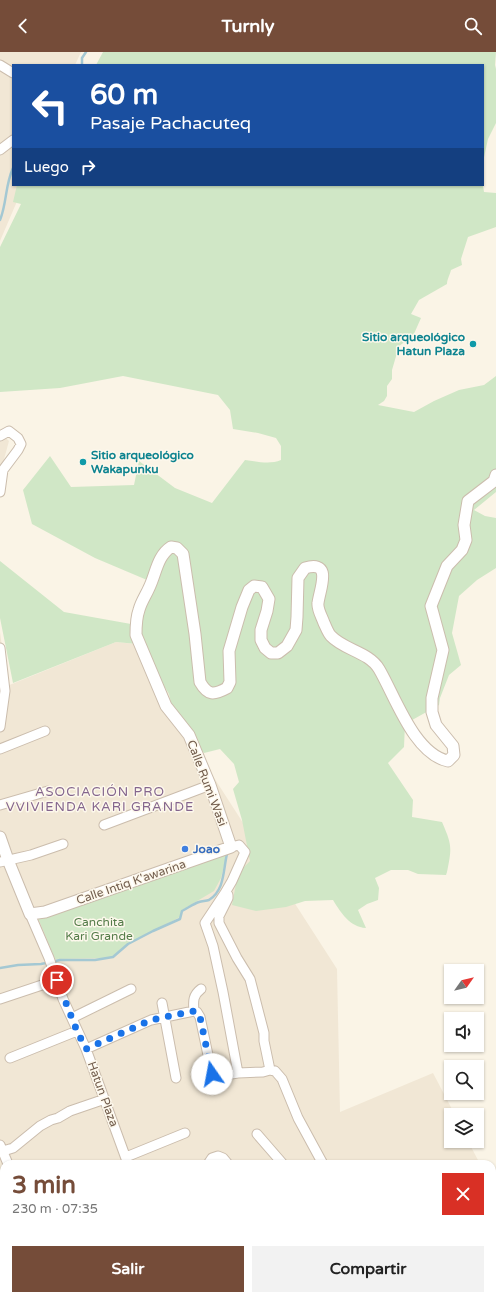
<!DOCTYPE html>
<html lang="es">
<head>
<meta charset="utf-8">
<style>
  body { margin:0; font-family:"Varela Round",sans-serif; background:#f2f2f2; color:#222; height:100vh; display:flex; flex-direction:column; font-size:15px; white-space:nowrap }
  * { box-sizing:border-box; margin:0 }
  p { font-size:13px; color:#767676 }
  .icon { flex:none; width:22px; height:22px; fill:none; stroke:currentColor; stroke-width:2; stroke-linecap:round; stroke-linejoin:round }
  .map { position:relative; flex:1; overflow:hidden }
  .details { position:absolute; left:0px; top:1108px; width:496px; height:140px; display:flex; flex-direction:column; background:#fff; border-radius:12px 12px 0 0; box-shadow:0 1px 3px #0004 }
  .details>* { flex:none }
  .guide { position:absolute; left:12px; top:12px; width:472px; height:122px; border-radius:0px; box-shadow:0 1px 3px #0004; background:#1a4fa0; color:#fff; overflow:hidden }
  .needle { width:26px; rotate:56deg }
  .tools { position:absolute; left:444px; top:912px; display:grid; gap:8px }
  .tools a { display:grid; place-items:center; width:40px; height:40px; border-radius:0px; background:#fff; box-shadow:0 1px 3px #0004; font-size:20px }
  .pin { position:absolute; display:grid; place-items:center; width:34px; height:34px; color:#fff; margin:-17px; border:2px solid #fff; border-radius:50%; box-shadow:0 1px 4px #0007 }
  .me { position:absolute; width:44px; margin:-22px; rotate:348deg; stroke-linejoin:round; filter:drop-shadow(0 0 3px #0008) }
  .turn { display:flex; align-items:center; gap:14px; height:84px; padding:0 12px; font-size:18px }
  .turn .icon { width:52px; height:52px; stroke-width:2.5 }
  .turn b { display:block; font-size:28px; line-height:34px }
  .then { display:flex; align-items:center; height:38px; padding:0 12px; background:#0003; gap:8px; font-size:15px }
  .round { display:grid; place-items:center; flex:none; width:42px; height:42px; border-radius:0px; background:#f2f2f2 }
  .overview { display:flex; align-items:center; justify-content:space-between; height:68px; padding:0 12px }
  h1 { font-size:24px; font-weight:700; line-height:30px; color:#754c39 }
  .cta { display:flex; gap:8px; margin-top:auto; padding:8px 12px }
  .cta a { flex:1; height:46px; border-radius:0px; background:#754c39; color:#fff; font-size:16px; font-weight:700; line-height:46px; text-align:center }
  .cta a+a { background:#f2f2f2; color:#222 }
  header { display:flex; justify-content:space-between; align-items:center; height:52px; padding:0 12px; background:#754c39; color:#fff; font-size:18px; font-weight:700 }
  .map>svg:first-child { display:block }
</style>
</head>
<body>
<header><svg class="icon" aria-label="back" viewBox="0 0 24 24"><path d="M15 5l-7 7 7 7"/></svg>Turnly<svg class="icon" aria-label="search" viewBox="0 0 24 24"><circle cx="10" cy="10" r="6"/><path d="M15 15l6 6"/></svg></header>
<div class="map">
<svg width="496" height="1248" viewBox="0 0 496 1248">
  <rect width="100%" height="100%" fill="#faf4e6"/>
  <!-- residential -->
  <path fill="#f1e7d5" d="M0,0H81L75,13H13V133H24L0,189Z
    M0,380L9,389L0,422Z
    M0,580L7,634L116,590L136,592L169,642L175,665L337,917L340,1060L433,1021L455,1063H451V1089H468L480,1112H4V1244H492V1135L496,1142V1248H0Z"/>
  <!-- green -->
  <path fill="#d0e7c6" d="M103,0H496L495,13L496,17V71L488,87L483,110V13H96Z
    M17,133H483L484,140L496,141V175L468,185L461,207L462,213L451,218C450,223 447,227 447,232L419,248L411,262L421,266L413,284L399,294L392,318V327L387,334V344L384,349L378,353L414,360L434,349L459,338L484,333L496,324V440L474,458L485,464L496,466V516L477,528L459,544L452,581L461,613L449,623L440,646L439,653L405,672L404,695L388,711L413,748L412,765L442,770C452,793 452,795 447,820L446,823L418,822L408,818H391L375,826L379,836L378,848L367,852L358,858L366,876C350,875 341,861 333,848L305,849L286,855L256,859L232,853L238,821L250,809L242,768L233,737L239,730L234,712L220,697L204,701L174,665L169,642L137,592L116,590L13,631L0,566V509L64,560L131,572L147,528L95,506L32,472L23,438L50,404L71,435L134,433L139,409L175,436L212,451L245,408C256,409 269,413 281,408V394L276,386L258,381L233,377L230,358L218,343L123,324L60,336L0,340V195L21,152L13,150Z
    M227,801L221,826L214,839L182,858L180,865L129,892L110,906L55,907L38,866Z
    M4,1199V1244H22L14,1248H0V1201Z"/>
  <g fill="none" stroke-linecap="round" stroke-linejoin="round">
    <!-- stream -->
    <path stroke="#a4c8d3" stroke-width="2.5" d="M82,13V6L86,0
      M0,168C7,151 5,133 13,116
      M0,916L18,913L41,912L60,908H95L113,905L128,892L153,879L180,867L182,859C188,856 193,852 199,850C202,849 206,849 209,848C225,838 223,818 227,802"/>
    <defs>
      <path id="minor" d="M0,13L13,21
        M0,98L13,88
        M0,384L9,379L18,386L21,392L18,398L3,418L0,440
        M0,596L5,639L0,675
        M0,697L45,679
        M0,753L48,739
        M104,773L210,733
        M0,810L31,803L63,792
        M225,841L232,829L245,800L239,793L231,795
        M30,862L49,906L63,947L86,997L128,1112
        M0,947L57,928
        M162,951L176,1026
        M194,959C193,949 193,943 201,937
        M72,966L131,937
        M86,997L151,968L194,959L197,960L200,965L212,1022
        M10,1006L77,979
        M238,1021L223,940L213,894L205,871L225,841L228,843V846L219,864V871L237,906L250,927L264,981V989L270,1018L275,1019L282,1027L298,1066L323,1112
        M225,1023L238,1021L263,1020L270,1018
        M257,1082L283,1112
        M0,1093L8,1112
        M0,1100L13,1096L40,1074L51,1068L58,1066L70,1059L105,1047
        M126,1105L185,1081
        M208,1112L212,1106L218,1104L223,1106L228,1112
        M0,1171L4,1169
        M135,1244L136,1248
        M166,1248L167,1244
        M265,1248L268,1244"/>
      <path id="tertiary" d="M0,785L8,808L30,862L45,860L231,795L210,733L189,683L166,654L136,583C136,574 136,566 139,558C141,550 146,543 149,536C156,522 157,504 171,495L177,496L183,502L195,582L200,630C208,644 214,643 227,636L230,630L229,599L242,555L249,538L254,534L262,535L269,547L267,559L261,578V588L265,596L271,601H278L287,594L296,578L297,565L298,526L305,516C333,508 320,536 318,551C317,557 322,565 324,571C326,575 328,581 331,584C344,598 369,600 379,617C395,644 414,702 448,709L454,703L453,694L436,673L432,660V646L443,598L431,554L447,514L462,498L466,488L464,473L468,449L494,429L496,423"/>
    </defs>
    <!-- minor casing -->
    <use href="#minor" stroke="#cbbdad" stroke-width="11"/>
    <!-- tertiary casing -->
    <use href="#tertiary" stroke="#cbbdad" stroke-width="13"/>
    <!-- minor -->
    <use href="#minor" stroke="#fff" stroke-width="9"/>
    <!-- tertiary -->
    <use href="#tertiary" stroke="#fff" stroke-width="11"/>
  </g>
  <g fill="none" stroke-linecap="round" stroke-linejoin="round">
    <!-- route -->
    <path stroke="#1a73e8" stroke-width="7" stroke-dasharray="0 12.6" d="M57,928L77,979L86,997L151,968L194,959L197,960L200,965L212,1022"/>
  </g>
  <!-- markers -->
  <g fill="#0f9aa8" stroke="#fdf8ec" stroke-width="1.5">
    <circle cx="473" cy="292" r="4"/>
    <circle cx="83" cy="410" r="4"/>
  </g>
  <circle fill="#3f7fe0" stroke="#fdf8ec" stroke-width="1.5" cx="185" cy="797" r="4"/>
  <g text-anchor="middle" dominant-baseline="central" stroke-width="3" stroke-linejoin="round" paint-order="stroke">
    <!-- culture labels -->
    <g font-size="12" font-weight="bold" fill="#0d838f" stroke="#fdf8ec" text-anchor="end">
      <text x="465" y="285">Sitio arqueológico<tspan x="465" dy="14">Hatun Plaza</tspan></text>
      <text x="91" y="403" text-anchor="start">Sitio arqueológico<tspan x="91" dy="14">Wakapunku</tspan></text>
    </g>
    <!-- street labels -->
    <g font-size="12" fill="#725d4d" stroke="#fdf8ec">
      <text transform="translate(207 731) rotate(69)">Calle Rumi Wasi</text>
      <text transform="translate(131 830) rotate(-19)">Calle Intiq K'awarina</text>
      <text transform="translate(103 1042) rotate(70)">Hatun Plaza</text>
    </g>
    <!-- shop labels -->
    <g font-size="12" font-weight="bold" fill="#366cbe" stroke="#fdf8ec" text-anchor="start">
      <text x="193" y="797">Joao</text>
    </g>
    <!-- park labels -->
    <g font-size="12" fill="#547c49" stroke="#fdf8ec">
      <text x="99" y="870">Canchita<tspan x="99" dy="14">Kari Grande</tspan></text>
    </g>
    <!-- neighbourhood labels -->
    <g font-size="13" letter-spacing="1" fill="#84658d" stroke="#fdf8ec">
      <text x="100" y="740">ASOCIACIÓN PRO<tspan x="100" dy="15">VVIVIENDA KARI GRANDE</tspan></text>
    </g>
  </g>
</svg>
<div class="tools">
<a><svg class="needle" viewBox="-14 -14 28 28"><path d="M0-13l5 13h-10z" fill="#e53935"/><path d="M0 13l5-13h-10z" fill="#767676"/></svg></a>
<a><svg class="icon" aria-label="sound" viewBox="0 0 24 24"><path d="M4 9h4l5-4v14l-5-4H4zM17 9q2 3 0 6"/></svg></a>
<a><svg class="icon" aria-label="search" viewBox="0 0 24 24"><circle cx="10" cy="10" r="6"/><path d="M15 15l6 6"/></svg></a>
<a><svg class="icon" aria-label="layers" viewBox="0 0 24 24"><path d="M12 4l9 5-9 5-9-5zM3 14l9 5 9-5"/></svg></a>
</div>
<div class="pin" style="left:57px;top:928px;background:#d93025"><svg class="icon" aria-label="arrive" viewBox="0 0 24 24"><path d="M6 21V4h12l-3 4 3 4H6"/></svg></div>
<svg class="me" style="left:212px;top:1022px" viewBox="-20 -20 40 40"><circle r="19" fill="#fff"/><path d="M0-13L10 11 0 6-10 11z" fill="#1a73e8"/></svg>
<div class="guide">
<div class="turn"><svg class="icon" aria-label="left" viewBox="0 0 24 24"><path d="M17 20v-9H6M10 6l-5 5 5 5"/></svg><div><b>60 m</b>Pasaje Pachacuteq</div></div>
<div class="then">Luego<svg class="icon" aria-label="right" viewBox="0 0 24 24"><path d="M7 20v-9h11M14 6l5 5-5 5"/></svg></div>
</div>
<section class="details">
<div class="overview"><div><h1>3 min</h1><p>230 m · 07:35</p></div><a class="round" style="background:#d93025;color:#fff"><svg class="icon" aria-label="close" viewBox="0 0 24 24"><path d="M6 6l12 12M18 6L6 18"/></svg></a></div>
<div class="cta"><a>Salir</a><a>Compartir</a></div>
</section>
</div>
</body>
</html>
